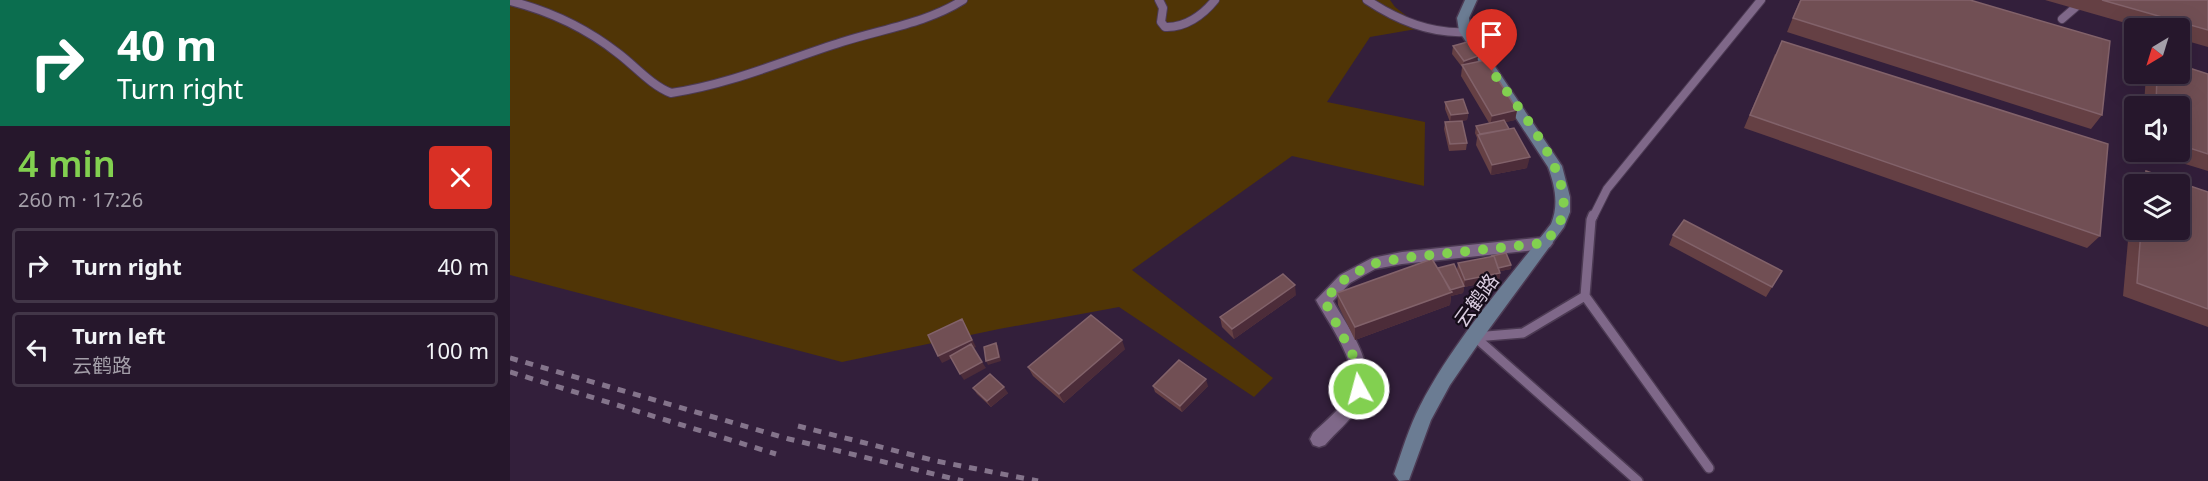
<!DOCTYPE html>
<html lang="en">
<head>
<meta charset="utf-8">
<style>
  body { margin:0; font-family:"Noto Sans","Noto Sans SC",sans-serif; background:#2e2034; color:#f1f3f6; height:100vh; display:flex; flex-direction:column; font-size:22px; white-space:nowrap }
  * { box-sizing:border-box; margin:0 }
  p { font-size:20px; color:#a49fa9 }
  .icon { flex:none; width:33px; height:33px; fill:none; stroke:currentColor; stroke-width:2; stroke-linecap:round; stroke-linejoin:round }
  .map { position:relative; flex:1; overflow:hidden }
  .side { display:flex; flex-direction:column; background:#26172c; width:510px }
  .side>* { flex:none }
  .hud { background:#0b6e4f; color:#fff; overflow:hidden }
  .needle { width:39px; rotate:218deg }
  .controls { position:absolute; left:1614px; top:18px; display:grid; gap:12px }
  .controls a { display:grid; place-items:center; width:66px; height:66px; border-radius:6px; background:#26172c; box-shadow:0 6px 24px #0002,0 0 0 2px #423648; font-size:30px }
  .pin { position:absolute; display:grid; place-items:center; width:51px; height:51px; color:#fff; margin:-62px -26px; border-radius:50% 50% 50% 0; rotate:-45deg; box-shadow:0 0 6px #0007 }
  .pin .icon { rotate:45deg }
  .me { position:absolute; width:66px; margin:-33px; rotate:353deg; stroke-linejoin:round; filter:drop-shadow(0 0 4px #0008) }
  .turn { display:flex; align-items:center; gap:21px; height:126px; padding:0 18px; font-size:27px }
  .turn .icon { width:78px; height:78px; stroke-width:2.5 }
  .turn b { display:block; font-size:42px; line-height:51px }
  .round { display:grid; place-items:center; flex:none; width:63px; height:63px; border-radius:6px; background:#2e2034 }
  .head { display:flex; align-items:center; justify-content:space-between; height:102px; padding:0 18px }
  h1 { font-size:36px; font-weight:600; line-height:45px; color:#82d050 }
  ul { padding:0; list-style:none }
  li { display:flex; align-items:center; gap:18px; height:75px; margin:0 12px 9px; padding:0 6px; border:3px solid #423648; border-radius:6px }
  li div { flex:1 }
  li b { display:block; font-size:22px }
  li em { font-style:normal }
  main { display:flex; flex:1; min-height:0 }
  .map>svg:first-child { display:block }
</style>
</head>
<body>
<main>
<section class="side">
<div class="hud">
<div class="turn"><svg class="icon" aria-label="right" viewBox="0 0 24 24"><path d="M7 20v-9h11M14 6l5 5-5 5"/></svg><div><b>40 m</b>Turn right</div></div>
</div>
<div class="head"><div><h1>4 min</h1><p>260 m · 17:26</p></div><a class="round" style="background:#d93025;color:#fff"><svg class="icon" aria-label="close" viewBox="0 0 24 24"><path d="M6 6l12 12M18 6L6 18"/></svg></a></div>
<ul>
<li><svg class="icon" aria-label="right" viewBox="0 0 24 24"><path d="M7 20v-9h11M14 6l5 5-5 5"/></svg><div><b>Turn right</b></div><em>40 m</em></li>
<li><svg class="icon" aria-label="left" viewBox="0 0 24 24"><path d="M17 20v-9H6M10 6l-5 5 5 5"/></svg><div><b>Turn left</b><p>云鹤路</p></div><em>100 m</em></li>
</ul>
</section>
<div class="map">
<svg width="1698" height="481" viewBox="0 0 1698 481">
  <rect width="100%" height="100%" fill="#331f3b"/>
  <!-- green -->
  <path fill="#503506" d="M0,0H880L885,7L912,28L860,37L817,102L915,122L914,186L782,156L622,270L763,378L744,397L609,307L489,329L332,362L0,275Z"/>
  <g fill="none" stroke-linecap="round" stroke-linejoin="round">
    <defs>
      <path id="lane-far1" d="M649,0L653,8L651,22L655,27C675,28 693,15 705,0
        M857,0C887,20 920,34 956,32
        M0,1C40,11 76,28 109,54C126,67 141,85 161,93C221,84 275,60 332,42C372,29 417,23 453,0
        M1552,19L1574,0
        M1083,217L1097,189L1251,0"/>
      <path id="lane" d="M1083,215L1081,220L1075,296L1199,468
        M965,337L1128,481
        M965,337L1013,333L1075,296"/>
      <path id="street" d="M1035,237L1040,239L1043,243L1040,247L1035,249L892,264L865,269L840,283L823,301C841,332 872,371 849,407C840,421 826,432 815,445L809,447L803,445L800,439L803,433C815,421 834,407 840,391C850,364 818,323 806,300L830,275L862,258L892,252Z"/>
      <path id="secondary" d="M955,0H967L959,18L961,31L1052,166L1060,197V212L1054,227L971,340L940,385L921,420L899,480L889,481L884,474C892,451 899,427 910,406C944,340 996,282 1041,224C1049,205 1045,186 1038,167L949,31L947,18Z"/>
    </defs>
    <!-- lane-far1 casing -->
    <use href="#lane-far1" stroke="#4c3a53" stroke-width="10"/>
    <!-- lane casing -->
    <use href="#lane" stroke="#4c3a53" stroke-width="12"/>
    <!-- street casing -->
    <use href="#street" stroke="#4c3a53" stroke-width="3"/>
    <!-- secondary casing -->
    <use href="#secondary" stroke="#4c3a53" stroke-width="3"/>
    <!-- lane-far1 -->
    <use href="#lane-far1" stroke="#7f6889" stroke-width="8"/>
    <!-- lane -->
    <use href="#lane" stroke="#7f6889" stroke-width="9"/>
    <!-- street -->
    <use href="#street" fill="#7f6889" fill-rule="evenodd"/>
    <!-- secondary -->
    <use href="#secondary" fill="#6b7c93" fill-rule="evenodd"/>
    <!-- rail -->
    <path stroke="#84748b" stroke-width="5" stroke-dasharray="8 8" stroke-linecap="butt" d="M0,358L279,439L453,481
      M0,372L266,454
      M288,426L426,461L528,481"/>
  </g>
  <!-- wall -->
  <path fill="#654044" fill-rule="evenodd" d="M1290,0L1592,115L1581,129L1277,32Z
    M1535,0H1698V47L1670,39V28H1633Z
    M943,46L967,62L1007,110L1005,120L995,122L1017,168L981,175L966,145L967,138L965,133L966,126L979,123L951,76L952,67L942,54Z
    M1265,54L1590,236L1577,248L1234,128Z
    M1636,74H1698V171L1636,152H1670V106H1634Z
    M935,102L958,113L957,120L951,121L957,143L956,150L939,151L934,129L935,122H940L935,109Z
    M1636,171L1698,192V327L1613,296L1623,185ZM1624,184H1670V230H1624Z
    M1163,235L1272,271L1256,297L1159,245Z
    M948,263L1001,269L990,271V273L989,280L954,287L953,293L941,296L940,305L845,340L828,305L827,293L928,268L951,279L947,270Z
    M786,295L724,339L712,327L710,317Z
    M615,349L554,403L523,376L518,367Z
    M643,386H698L672,412L645,392Z
    M463,388L498,393L481,407L467,394Z"/>
  <!-- shaded-wall -->
  <path fill="#4c2c39" d="M968,56L967,64L953,68L954,61Z
    M1007,110L1005,120L980,126L982,116Z
    M958,113L957,120L940,123L941,115Z
    M1020,157L1017,168L981,175L982,165Z
    M1001,265V269L986,272V268Z
    M990,273L989,280L954,287L953,293L941,296L940,305L845,340V327L937,290L954,286L955,280Z
    M785,285L786,295L724,339L722,329Z
    M452,319L466,347L432,363L428,356Z
    M612,340L615,349L554,403L549,394Z
    M486,343L488,346L491,361L478,365L476,361Z
    M472,362L476,368L454,380L450,374Z
    M696,379L698,386L672,412L670,406Z
    M494,387L498,393L481,407L477,401Z"/>
  <!-- building -->
  <path fill="#714f54" stroke="#82626a" stroke-width="1.5" d="M1291,0H1460L1600,41L1592,115L1283,18Z
    M1592,0H1698V30Z
    M1272,41L1598,144L1590,236L1240,115Z
    M957,42L968,56L954,61L943,46Z
    M976,60L1007,110L982,116L952,65Z
    M1670,65L1698,74V154L1670,145V106H1646L1647,74H1670Z
    M953,99L958,113L941,115L935,102Z
    M994,120L999,129L970,134L966,126Z
    M952,121L957,143L940,144L935,122Z
    M1004,128L1020,157L982,165L968,135Z
    M1636,171L1698,192V309L1627,283L1631,230H1670V184H1635Z
    M1174,220L1272,271L1262,287L1163,235Z
    M996,253L1001,265L988,268L984,256H981Z
    M984,256L990,273L955,280L948,263Z
    M922,259L942,292L845,327L827,293Z
    M944,264L954,286L940,290L928,268Z
    M773,274L785,285L722,329L710,317Z
    M581,315L612,340L549,394L518,367Z
    M452,319L462,340L428,356L418,335Z
    M486,343L489,357L476,361L474,347Z
    M461,344L472,362L450,374L440,356Z
    M669,360L696,379L670,406L643,386Z
    M480,374L494,387L477,401L463,388Z"/>
  <g fill="none" stroke-linecap="round" stroke-linejoin="round">
    <!-- route -->
    <path stroke="#82d050" stroke-width="10" stroke-dasharray="0 18" d="M849,389L848,365L814,300L835,279L862,264L892,258L1035,243C1042,234 1051,225 1053,212C1060,168 1007,107 982,71"/>
  </g>
  <g text-anchor="middle" dominant-baseline="central" stroke-width="4.5" stroke-linejoin="round" paint-order="stroke">
    <!-- street labels -->
    <g font-size="20" fill="#d9ccdf" stroke="#160d1a">
      <text transform="translate(966 300) rotate(-54)">云鹤路</text>
    </g>
  </g>
</svg>
<div class="controls">
<a><svg class="needle" viewBox="-14 -14 28 28"><path d="M0-13l5 13h-10z" fill="#e53935"/><path d="M0 13l5-13h-10z" fill="#a49fa9"/></svg></a>
<a><svg class="icon" aria-label="sound" viewBox="0 0 24 24"><path d="M4 9h4l5-4v14l-5-4H4zM17 9q2 3 0 6"/></svg></a>
<a><svg class="icon" aria-label="layers" viewBox="0 0 24 24"><path d="M12 4l9 5-9 5-9-5zM3 14l9 5 9-5"/></svg></a>
</div>
<div class="pin" style="left:982px;top:71px;background:#d93025"><svg class="icon" aria-label="arrive" viewBox="0 0 24 24"><path d="M6 21V4h12l-3 4 3 4H6"/></svg></div>
<svg class="me" style="left:849px;top:389px" viewBox="-20 -20 40 40"><circle r="17" fill="#82d050" stroke="#fff" stroke-width="3"/><path d="M0-11L8 9 0 5-8 9z" fill="#fff"/></svg>
</div>
</main>
</body>
</html>
